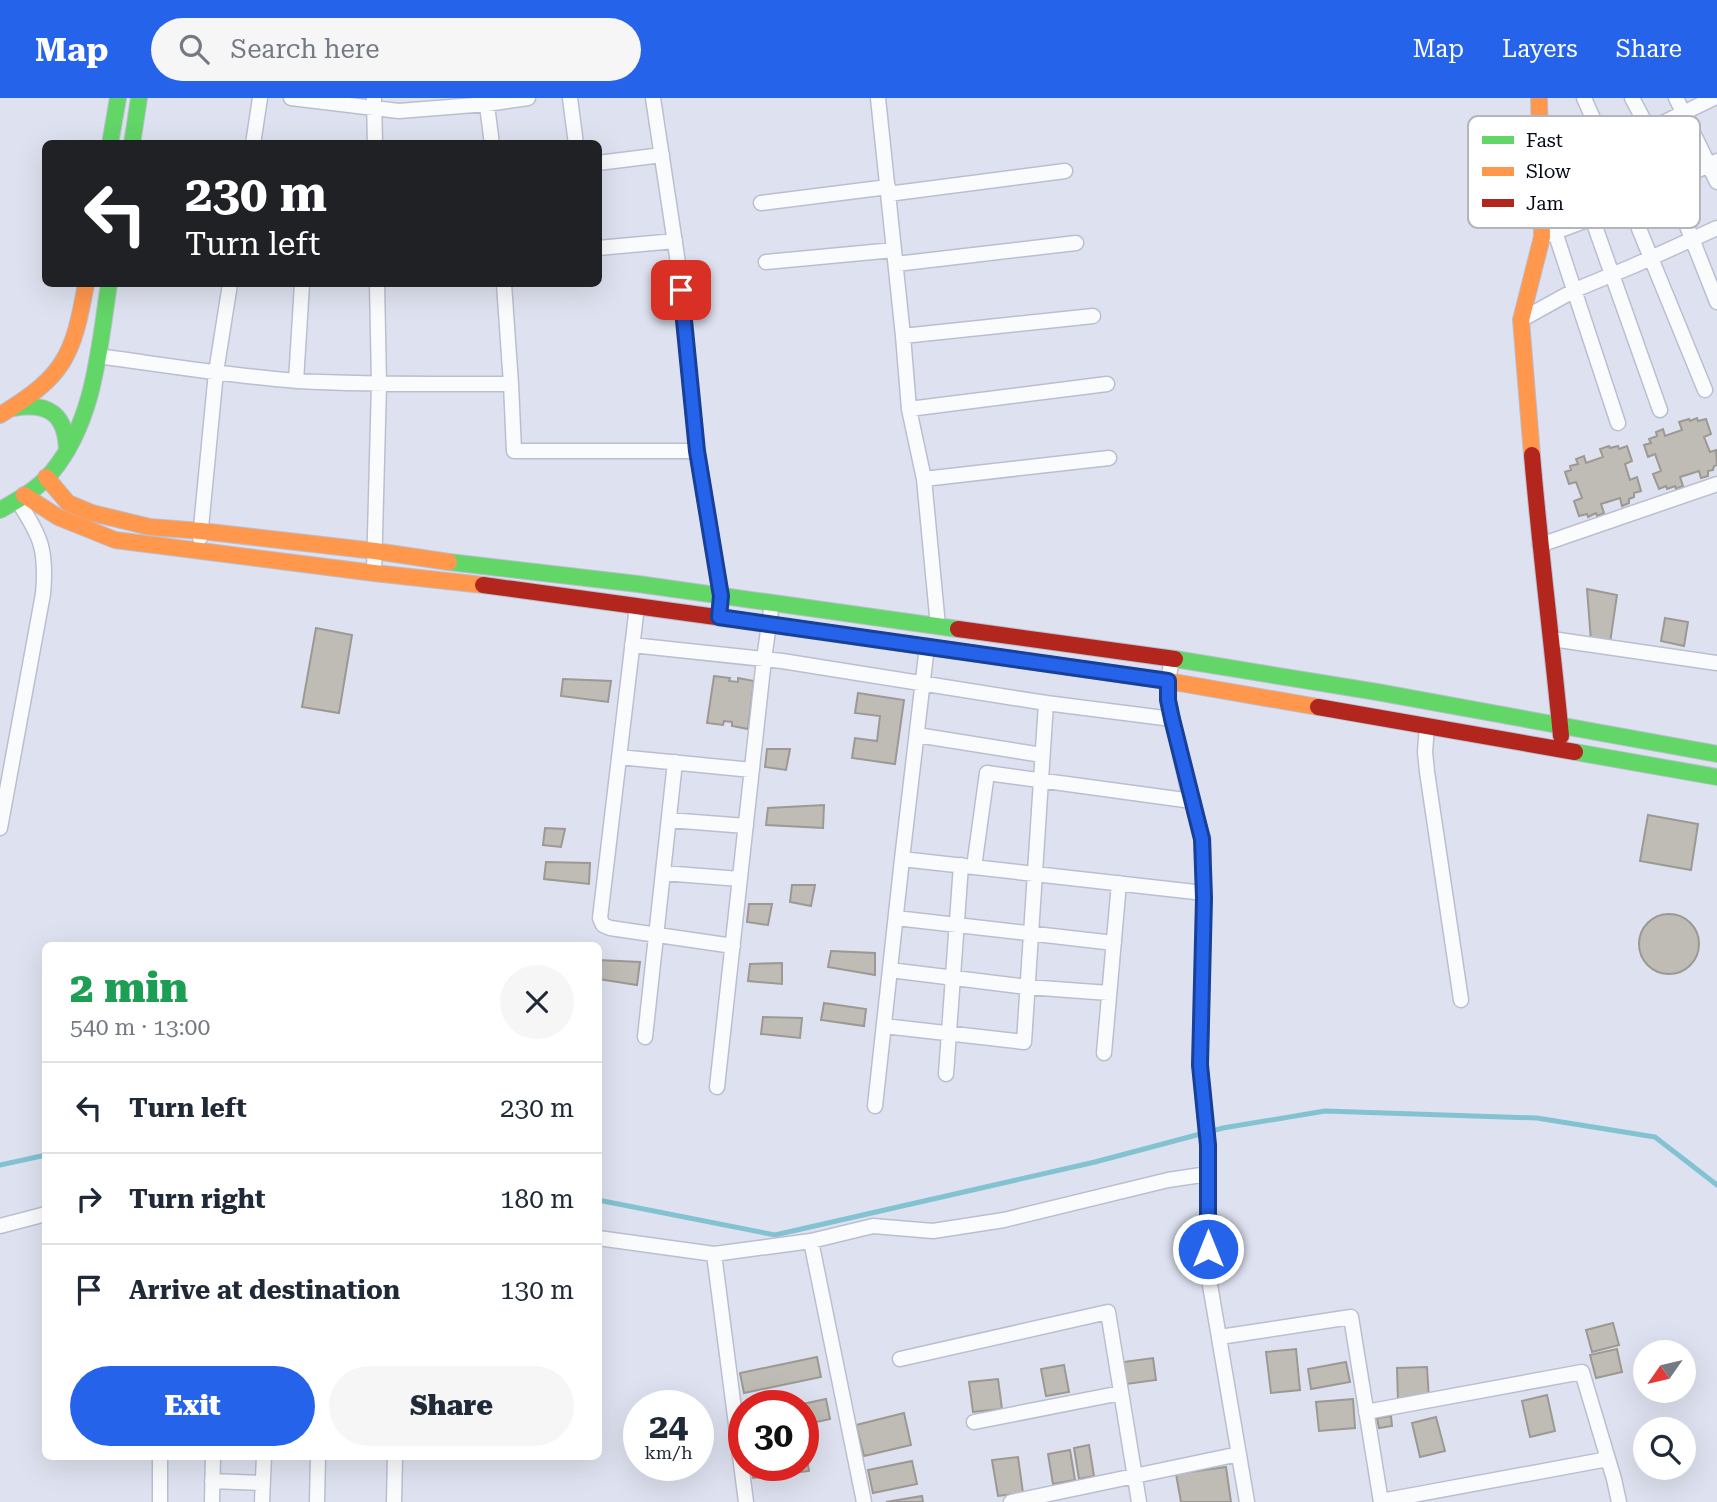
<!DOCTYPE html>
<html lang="en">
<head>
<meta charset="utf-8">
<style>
  body { margin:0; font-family:"Roboto Serif",serif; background:#f6f6f7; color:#1f2937; height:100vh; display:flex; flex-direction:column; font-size:26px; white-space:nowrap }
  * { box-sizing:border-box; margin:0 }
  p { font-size:23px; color:#747a83 }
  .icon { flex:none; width:38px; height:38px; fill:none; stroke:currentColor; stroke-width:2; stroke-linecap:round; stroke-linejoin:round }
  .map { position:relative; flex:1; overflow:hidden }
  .panel { position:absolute; left:42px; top:844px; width:560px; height:518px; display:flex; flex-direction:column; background:#fff; border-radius:10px; box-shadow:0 7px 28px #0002 }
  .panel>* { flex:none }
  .hud { position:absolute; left:42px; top:42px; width:560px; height:147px; border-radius:10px; box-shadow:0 7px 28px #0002; background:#202124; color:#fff; overflow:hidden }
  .needle { width:46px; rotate:236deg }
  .tools { position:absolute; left:1633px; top:1242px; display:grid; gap:14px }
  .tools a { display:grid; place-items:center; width:63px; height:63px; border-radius:50%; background:#fff; box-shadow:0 7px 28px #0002; font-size:35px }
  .speed { position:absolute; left:623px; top:1292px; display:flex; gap:14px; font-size:35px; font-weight:700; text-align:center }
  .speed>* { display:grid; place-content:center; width:91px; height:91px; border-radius:50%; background:#fff; box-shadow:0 7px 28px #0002; line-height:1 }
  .speed small { font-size:18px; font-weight:400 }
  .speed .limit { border:10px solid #d22; background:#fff; color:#111 }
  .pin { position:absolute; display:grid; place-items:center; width:60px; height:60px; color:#fff; margin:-30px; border-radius:14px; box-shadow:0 4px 10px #0006 }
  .me { position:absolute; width:77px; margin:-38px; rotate:0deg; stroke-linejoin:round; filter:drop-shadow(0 0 5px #0008) }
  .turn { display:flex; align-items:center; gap:24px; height:147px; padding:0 28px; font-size:32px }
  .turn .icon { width:91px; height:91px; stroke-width:2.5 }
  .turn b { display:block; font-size:49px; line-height:60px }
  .round { display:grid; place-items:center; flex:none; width:74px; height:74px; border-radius:37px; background:#f6f6f7 }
  .summary { display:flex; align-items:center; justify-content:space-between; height:119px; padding:0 28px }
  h1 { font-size:42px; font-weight:800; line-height:52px; color:#1e9e55 }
  .primary-button { display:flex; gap:14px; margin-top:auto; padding:14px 28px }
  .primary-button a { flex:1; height:80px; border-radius:42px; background:#2563eb; color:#fff; font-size:28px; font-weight:800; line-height:80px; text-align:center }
  .primary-button a+a { background:#f6f6f7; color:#1f2937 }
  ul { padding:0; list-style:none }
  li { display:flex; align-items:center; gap:21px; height:91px; padding:0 28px; border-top:2px solid #e0e1e3 }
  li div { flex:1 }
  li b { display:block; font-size:26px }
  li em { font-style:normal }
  header { display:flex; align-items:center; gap:42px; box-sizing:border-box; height:98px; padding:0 35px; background:#2563eb; color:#fff }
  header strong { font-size:33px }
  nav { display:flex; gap:38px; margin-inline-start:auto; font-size:24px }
  .search { width:490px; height:63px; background:#f6f6f7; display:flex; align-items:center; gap:18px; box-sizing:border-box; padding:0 24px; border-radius:38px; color:#747a83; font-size:26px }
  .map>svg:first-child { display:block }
</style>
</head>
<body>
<header>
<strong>Map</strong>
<div class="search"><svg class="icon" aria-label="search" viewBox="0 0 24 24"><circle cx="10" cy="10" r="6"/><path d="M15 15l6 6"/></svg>Search here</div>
<nav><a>Map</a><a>Layers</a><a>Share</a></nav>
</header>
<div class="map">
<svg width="1717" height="1404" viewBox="0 0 1717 1404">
  <rect width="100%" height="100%" fill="#dee2f0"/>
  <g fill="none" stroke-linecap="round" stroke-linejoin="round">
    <!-- stream -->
    <path stroke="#83c2d1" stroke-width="5" d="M0,1067L46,1057
      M598,1102L775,1137L1095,1064L1223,1030L1325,1013L1537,1020L1655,1039L1717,1087"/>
  </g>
  <!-- building -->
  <path fill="#bfbcb6" stroke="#9c9994" stroke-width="2" d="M1697,320L1698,323L1706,321L1711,336L1704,339L1710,354L1716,352L1717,367L1714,368L1713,372L1708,373V378L1701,380L1699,373L1680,379L1683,388L1676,391L1675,388L1667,391L1666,388L1659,391L1653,376L1661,373L1655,356L1648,359L1644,347L1651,345L1649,341L1657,338L1656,334L1663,331L1665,338L1682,332L1679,324L1689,321L1690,323Z
    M1609,348L1610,350L1618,348L1619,351L1627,348L1632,363L1625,366L1630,382L1637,379L1641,393L1634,395V399L1629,401V405L1622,408L1620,400L1601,406L1604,415L1597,418L1596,415L1588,419L1587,416L1579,418L1574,403L1582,400L1576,384L1569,386L1565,374L1571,372L1570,368L1578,366L1576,361L1584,358L1586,365L1603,359L1600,351Z
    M1587,491L1617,497L1610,545L1591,543Z
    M1665,520L1688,524L1684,548L1661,543Z
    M316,530L352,537L339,615L302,609Z
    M714,578L730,580L729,583L738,584V580L754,583L748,631L732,628V624L724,623L723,627L707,625Z
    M563,581L611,583L608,604L561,598Z
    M858,595L904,602L895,666L852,660L855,640L877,643L880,618L855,615Z
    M767,651H790L786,672L765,669Z
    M824,707L823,730L766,727L768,710Z
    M1648,717L1698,726L1691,772L1640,763Z
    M545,730L565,731L561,749L543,747Z
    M546,764L590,765L589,786L544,781Z
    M792,787H815L811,808L790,804Z
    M749,806H772L768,827L747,824Z
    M1639 846a30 30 0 1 1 60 0a30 30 0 1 1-60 0Z
    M831,853L875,855V877L828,869Z
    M598,862L640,864L637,887L598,881Z
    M782,865V886L748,883L750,866Z
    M824,905L866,911L864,928L821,922Z
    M763,919L802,920L800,940L761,936Z
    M1613,1225L1619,1247L1592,1254L1586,1232Z
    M1296,1251L1300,1292L1271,1295L1266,1254Z
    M1617,1251L1622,1274L1596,1280L1590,1257Z
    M817,1259L821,1279L744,1295L740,1275Z
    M1153,1260L1156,1282L1127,1286L1123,1264Z
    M1346,1264L1350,1284L1311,1291L1308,1271Z
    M1064,1267L1069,1294L1046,1298L1041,1271Z
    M1427,1269L1429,1302L1398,1304L1397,1270Z
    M998,1281L1002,1311L973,1314L969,1284Z
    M1547,1297L1555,1333L1530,1339L1522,1303Z
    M826,1301L830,1321L803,1327V1307H798Z
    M1353,1301L1355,1330L1319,1333L1316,1304Z
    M904,1315L911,1347L864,1358L856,1327Z
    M1391,1318L1392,1328L1379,1330L1377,1320Z
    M1436,1319L1445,1353L1420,1359L1412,1325Z
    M803,1336L809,1373L753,1380L751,1367H803Z
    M1089,1347L1094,1378L1079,1381L1074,1350Z
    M1070,1352L1075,1382L1053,1386L1048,1356Z
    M1018,1359L1023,1395L998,1398L992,1362Z
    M912,1363L917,1386L873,1395L868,1372Z
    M1226,1369L1231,1404H1181L1176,1376Z
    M922,1398L923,1404H886Z"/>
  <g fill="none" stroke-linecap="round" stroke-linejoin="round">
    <defs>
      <path id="street" d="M291,0L399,13L487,6L528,0
        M486,0L492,46
        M570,0L576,46
        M653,0L678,165L697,353L721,498L720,505
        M878,0L903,238L909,311L924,381L938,528
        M1584,0L1606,50L1705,292
        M1632,0L1649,32L1717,204
        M1676,0L1717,84
        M374,1L375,46
        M253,46L260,0
        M598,65L662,57
        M1541,76L1634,39L1714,0
        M888,96L1065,73
        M761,105L888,89
        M1592,120L1660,312
        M1555,134L1618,325
        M1547,137L1606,115L1717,63
        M598,150L675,143
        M766,164L894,152
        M896,166L1076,145
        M504,186L511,286L514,353H697
        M1521,222L1575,192L1633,168L1717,130
        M903,238L1093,218
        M98,258C164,267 231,278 298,283C369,287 440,286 511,286
        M296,283L302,186
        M909,311L1107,286
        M924,381L1109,360
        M200,440L216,274L230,186
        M1540,447L1717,386
        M374,475L379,286L377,186
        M637,508L600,820L603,827L610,830L733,848
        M1552,541L1717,565
        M632,547L782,563L1046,605L1172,621
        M1172,561L1168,583V602L1187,687L1203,741L1204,800L1200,967L1208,1047V1175L1247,1404
        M1427,628L1425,654L1427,674L1461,902
        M917,637L1042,657
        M619,659L752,672
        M669,722L746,728
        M0,730L43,496C47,452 41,438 17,402
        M902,761L1204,795
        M974,769L987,675L1192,703
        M663,775L740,781
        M896,820L1114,845
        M890,872L1027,889L1109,895
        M884,928L1024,944L1046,605
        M645,939L675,664
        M1104,955L1119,785
        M946,976L961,767
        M717,989L764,561L772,505
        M875,1008L902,761L927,548
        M0,1128L46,1116
        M598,1140L714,1156
        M811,1143L864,1404
        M1220,1239L1351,1219L1381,1404
        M900,1261L1108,1214L1139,1404
        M1366,1314L1582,1274L1614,1381L1619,1404
        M974,1324L1121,1295
        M212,1383L263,1385
        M1381,1403L1608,1361
        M160,1404V1358
        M212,1404L213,1358
        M262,1404L264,1358
        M317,1404L318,1358
        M394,1404L395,1358
        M746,1404L714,1156L811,1143L873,1128L933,1133L1004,1122L1168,1082L1208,1076
        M1011,1404L1239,1356"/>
      <path id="fast" d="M110,46L118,0
        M132,46L139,0
        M13,310C49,304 66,316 67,353
        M0,412C18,402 38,391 52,374C95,322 99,250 109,186
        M449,464L638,486L958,531
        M1175,561L1377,594L1717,656
        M1575,654L1717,679"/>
      <path id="slow" d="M0,317C65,278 73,258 86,186
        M1532,357L1521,222L1542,139L1539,0
        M46,379L68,405L92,415L150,429L201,433L375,453L449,464
        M24,397L58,419L115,442L374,475L483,487
        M716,519L1168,583L1318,609"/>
      <path id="jam" d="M1532,357C1540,451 1552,544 1561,638
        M483,487L716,519
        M958,531L1175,561
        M1318,609L1575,654"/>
    </defs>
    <!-- street casing -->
    <use href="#street" stroke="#babfd0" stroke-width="17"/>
    <!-- fast casing -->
    <use href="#fast" stroke="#babfd0" stroke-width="18"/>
    <!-- slow casing -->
    <use href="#slow" stroke="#babfd0" stroke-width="18"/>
    <!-- jam casing -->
    <use href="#jam" stroke="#babfd0" stroke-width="18"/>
    <!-- street -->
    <use href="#street" stroke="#fafbfd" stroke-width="14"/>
    <!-- fast -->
    <use href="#fast" stroke="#63d668" stroke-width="16"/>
    <!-- slow -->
    <use href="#slow" stroke="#ff974d" stroke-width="16"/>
    <!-- jam -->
    <use href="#jam" stroke="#b3261e" stroke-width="16"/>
  </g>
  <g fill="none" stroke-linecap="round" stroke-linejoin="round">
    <defs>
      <path id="route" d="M681,192L697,353L721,498L719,519L1168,583V602L1172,621L1202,741L1204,800L1200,967L1208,1047V1151"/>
    </defs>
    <!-- route casing -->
    <use href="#route" stroke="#184099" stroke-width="18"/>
    <!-- route -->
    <use href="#route" stroke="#2563eb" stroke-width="12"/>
  </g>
  <!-- legend -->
  <rect x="1468" y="18" width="232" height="112" rx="10" fill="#fff" stroke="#b4b5bb" stroke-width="2"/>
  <rect x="1482" y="38" width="32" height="8" fill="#63d668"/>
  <rect x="1482" y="69" width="32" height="9" fill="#ff974d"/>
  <rect x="1482" y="101" width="32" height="8" fill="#b3261e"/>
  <g font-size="19" fill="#05091d">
    <text x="1526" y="49">Fast</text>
    <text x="1526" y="80">Slow</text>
    <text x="1526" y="112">Jam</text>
  </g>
</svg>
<div class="tools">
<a><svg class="needle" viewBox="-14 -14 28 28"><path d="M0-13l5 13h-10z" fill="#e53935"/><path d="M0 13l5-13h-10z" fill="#747a83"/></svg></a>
<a><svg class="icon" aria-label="search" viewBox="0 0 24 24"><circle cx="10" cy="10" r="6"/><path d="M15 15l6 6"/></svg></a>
</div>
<div class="speed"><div>24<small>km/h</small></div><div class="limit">30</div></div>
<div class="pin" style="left:681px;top:192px;background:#d93025"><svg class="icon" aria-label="arrive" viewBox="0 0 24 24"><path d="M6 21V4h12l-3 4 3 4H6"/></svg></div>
<svg class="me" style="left:1208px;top:1151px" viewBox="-20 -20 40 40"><circle r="17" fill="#2563eb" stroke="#fff" stroke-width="3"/><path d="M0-11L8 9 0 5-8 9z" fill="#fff"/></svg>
<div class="hud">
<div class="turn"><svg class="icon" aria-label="left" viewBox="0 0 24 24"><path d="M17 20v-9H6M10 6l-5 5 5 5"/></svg><div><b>230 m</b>Turn left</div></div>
</div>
<section class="panel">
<div class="summary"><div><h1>2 min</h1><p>540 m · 13:00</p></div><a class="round"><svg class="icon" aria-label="close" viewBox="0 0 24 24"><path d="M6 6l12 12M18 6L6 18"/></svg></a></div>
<ul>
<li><svg class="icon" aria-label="left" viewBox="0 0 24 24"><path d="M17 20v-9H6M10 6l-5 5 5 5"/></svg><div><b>Turn left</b></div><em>230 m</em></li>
<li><svg class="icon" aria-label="right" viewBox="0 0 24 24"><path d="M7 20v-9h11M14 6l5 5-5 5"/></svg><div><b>Turn right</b></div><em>180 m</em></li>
<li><svg class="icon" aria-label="arrive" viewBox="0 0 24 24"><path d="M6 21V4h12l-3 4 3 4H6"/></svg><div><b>Arrive at destination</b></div><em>130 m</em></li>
</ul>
<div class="primary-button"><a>Exit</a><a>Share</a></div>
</section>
</div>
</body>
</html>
